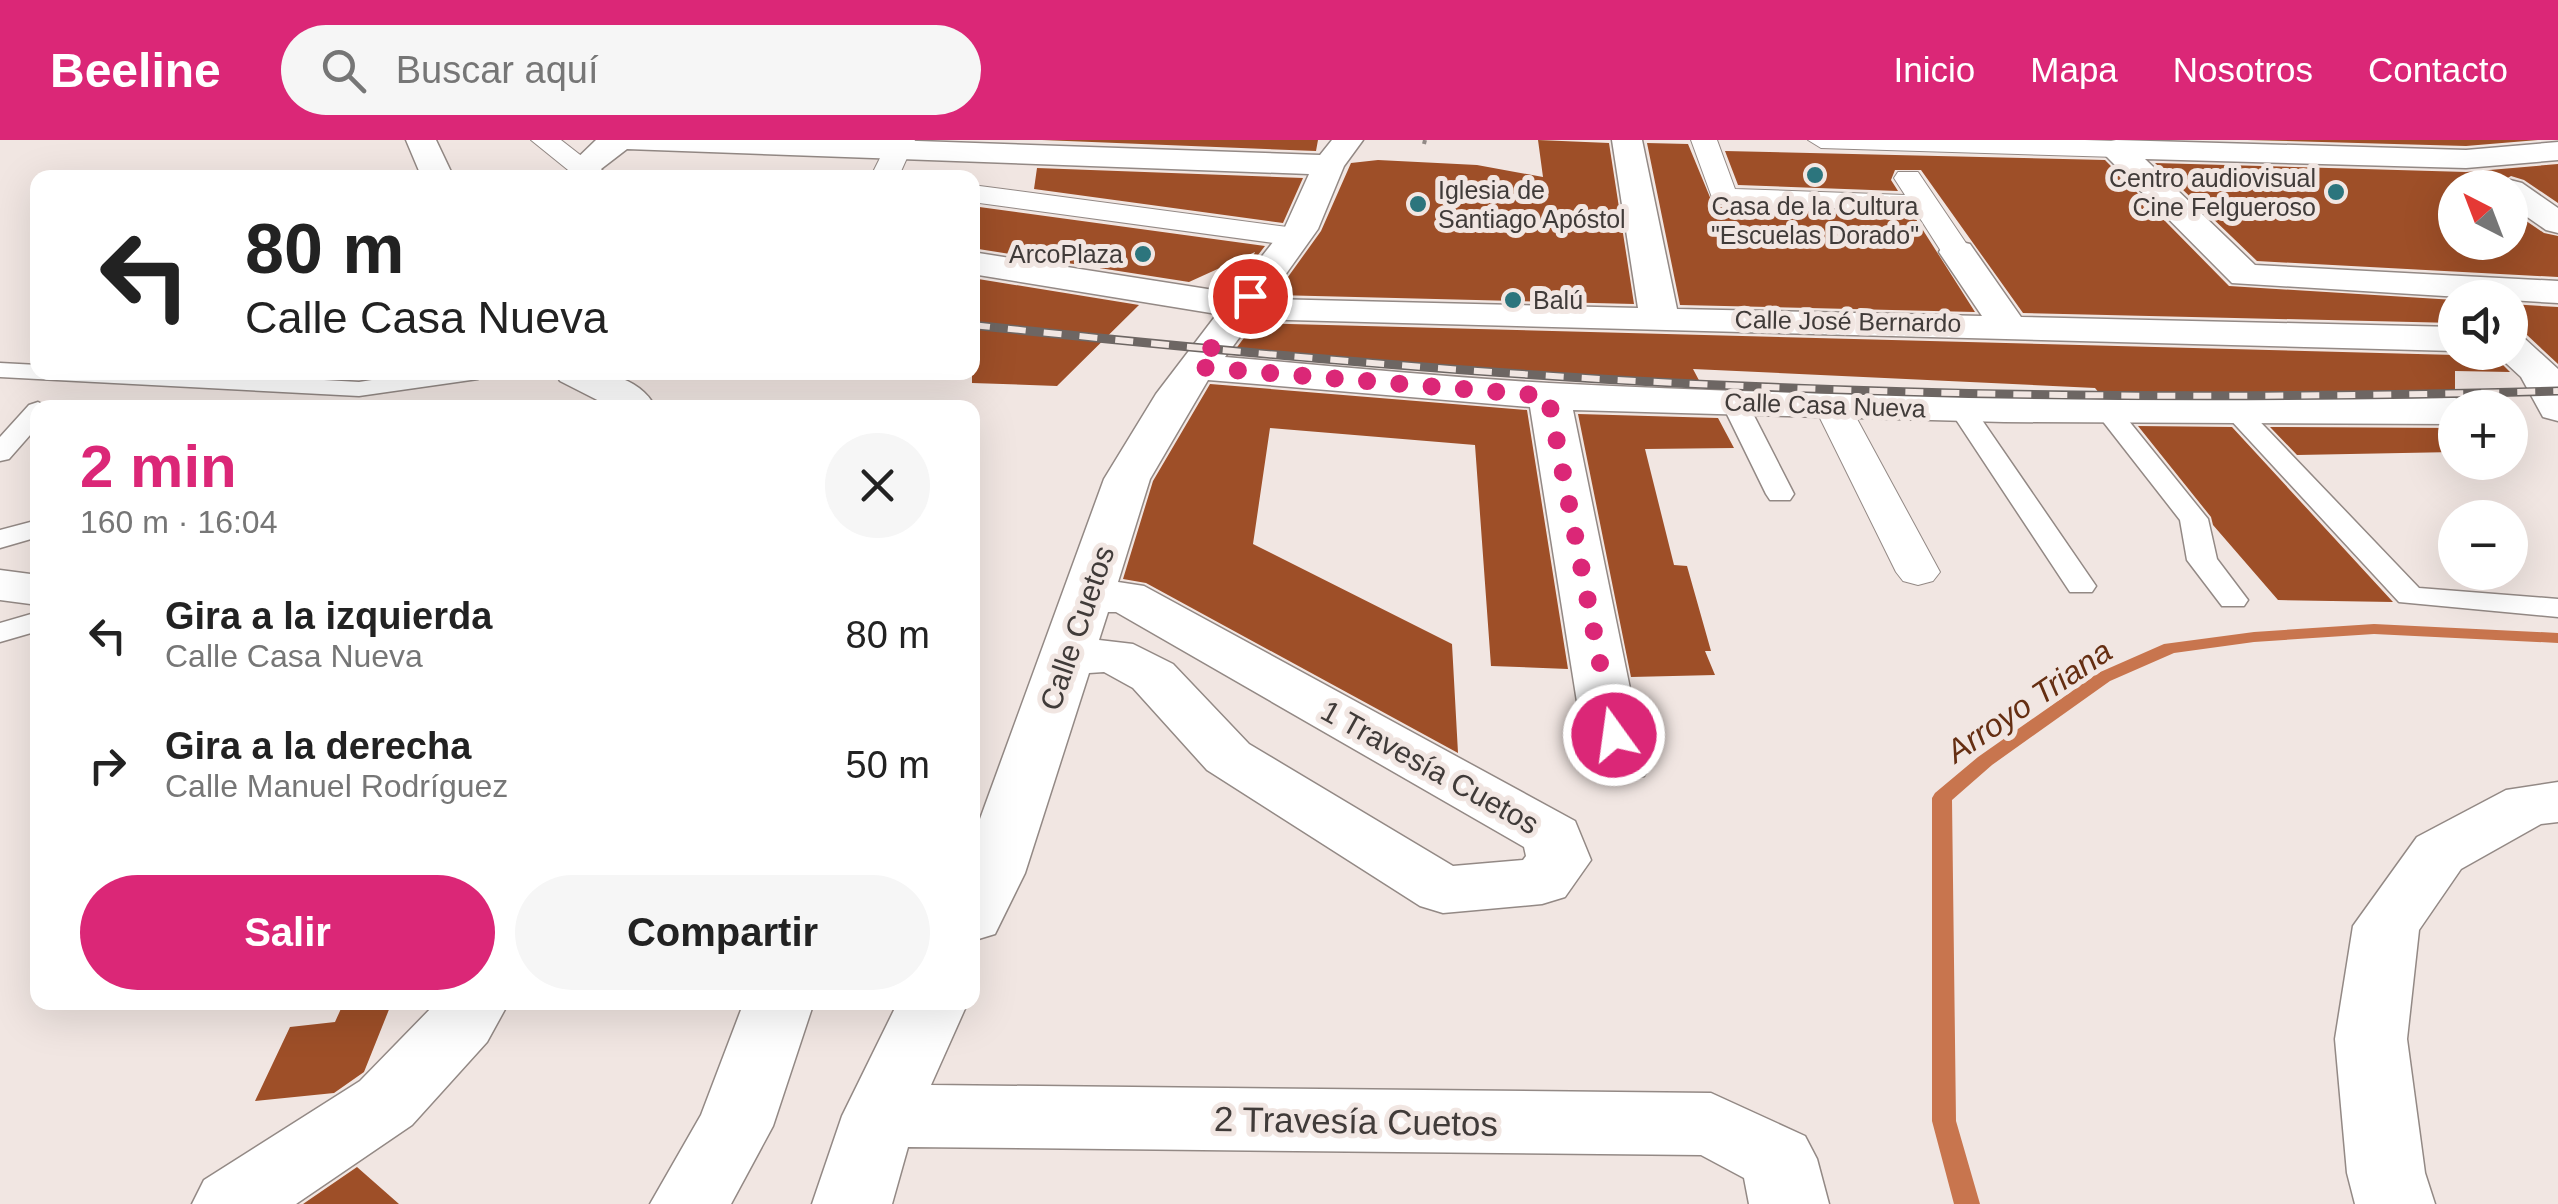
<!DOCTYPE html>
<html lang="es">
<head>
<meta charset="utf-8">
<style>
  body { margin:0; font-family:Helvetica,sans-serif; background:#f6f6f6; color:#222; height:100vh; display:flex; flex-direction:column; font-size:38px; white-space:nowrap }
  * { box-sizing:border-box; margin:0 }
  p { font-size:32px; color:#767676 }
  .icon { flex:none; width:55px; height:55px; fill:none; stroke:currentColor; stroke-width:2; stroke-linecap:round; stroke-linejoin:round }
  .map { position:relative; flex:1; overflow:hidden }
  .details { position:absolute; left:30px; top:260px; width:950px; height:610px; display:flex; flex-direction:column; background:#fff; border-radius:20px; box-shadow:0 10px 40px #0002 }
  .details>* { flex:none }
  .hud { position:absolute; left:30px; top:30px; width:950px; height:210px; border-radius:20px; box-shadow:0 10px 40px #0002; background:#fff; color:#222; overflow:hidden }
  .needle { width:65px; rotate:318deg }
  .fabs { position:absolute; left:2438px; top:30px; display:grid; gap:20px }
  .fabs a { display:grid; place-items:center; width:90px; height:90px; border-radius:50%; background:#fff; box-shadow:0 10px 40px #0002; font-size:50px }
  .pin { position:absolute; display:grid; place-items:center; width:85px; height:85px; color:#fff; margin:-42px; border:5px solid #fff; border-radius:50%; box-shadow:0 2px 10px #0007 }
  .me { position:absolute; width:110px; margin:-55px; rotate:346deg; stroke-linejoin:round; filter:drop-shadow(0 0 8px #0008) }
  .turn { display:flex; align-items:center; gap:35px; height:210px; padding:0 50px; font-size:45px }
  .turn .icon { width:130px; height:130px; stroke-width:2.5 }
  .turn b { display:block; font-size:70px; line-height:85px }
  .round { display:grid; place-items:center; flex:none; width:105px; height:105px; border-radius:52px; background:#f6f6f6 }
  .head { display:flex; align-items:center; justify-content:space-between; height:170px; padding:0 50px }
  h1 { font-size:60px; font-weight:700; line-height:75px; color:#db2777 }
  .action { display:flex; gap:20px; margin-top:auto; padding:20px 50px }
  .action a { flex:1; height:115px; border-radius:60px; background:#db2777; color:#fff; font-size:40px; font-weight:700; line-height:115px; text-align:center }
  .action a+a { background:#f6f6f6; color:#222 }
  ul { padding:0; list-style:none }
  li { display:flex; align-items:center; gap:30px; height:130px; padding:0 50px }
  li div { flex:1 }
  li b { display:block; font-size:38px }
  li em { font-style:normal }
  header { display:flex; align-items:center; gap:60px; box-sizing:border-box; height:140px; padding:0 50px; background:#db2777; color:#fff }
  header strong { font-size:48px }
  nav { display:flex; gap:55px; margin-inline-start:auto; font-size:35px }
  .search { width:700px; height:90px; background:#f6f6f6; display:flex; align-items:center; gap:25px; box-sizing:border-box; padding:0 35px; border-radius:55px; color:#767676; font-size:38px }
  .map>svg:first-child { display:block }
</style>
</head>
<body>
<header>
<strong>Beeline</strong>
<div class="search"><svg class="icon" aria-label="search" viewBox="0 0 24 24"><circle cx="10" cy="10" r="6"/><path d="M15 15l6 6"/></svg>Buscar aquí</div>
<nav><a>Inicio</a><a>Mapa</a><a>Nosotros</a><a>Contacto</a></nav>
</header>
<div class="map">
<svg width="2558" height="1064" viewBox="0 0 2558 1064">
  <rect width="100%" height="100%" fill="#f1e6e2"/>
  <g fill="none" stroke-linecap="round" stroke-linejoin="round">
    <!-- stream -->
    <path fill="#c8754e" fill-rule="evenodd" d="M2374,484L2558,493V503L2374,494L2254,502L2174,513L2110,541L1992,625L1952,660L1956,981L1980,1064H1954L1932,981V658L1935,653L1978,617L2098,533L2164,504L2254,492Z"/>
  </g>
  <!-- building -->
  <path fill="#9e4f28" d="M1042,0H1318L1316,11Z
    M1538,0L1609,3L1634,164L1275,155L1321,91L1351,23L1378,20L1477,25L1543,37Z
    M2247,0H2538L2466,6Z
    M1647,3L1688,4L1714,67L1914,76L1975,172L1680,165Z
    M1725,11L2105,20L2229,146L2455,160V183L2023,173L1921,30H1895L1891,40L1898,51L1738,45Z
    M2155,23L2466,32L2558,24V63L2524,40L2511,36L2491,48H2455V102H2510V70L2544,93L2558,96V137L2257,121Z
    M1037,28L1303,38L1283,83L1034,49Z
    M972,66L1265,106L1247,129L1255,112L1189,142L972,108Z
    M972,138L1139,165L1057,246L972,243Z
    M2510,164L2558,167V224L2527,195L2510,191Z
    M1255,183L2455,215L2490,212L2510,232L2455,231V254H2100L2095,248L1693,229L1702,246L1662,245L1468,234L1232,214Z
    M1210,244L1527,270L1568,529L1491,526L1475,305L1270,288L1253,404L1452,504L1458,613L1146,443L1123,439L1153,341Z
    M1578,274L1718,278L1734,308L1645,309L1674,425L1687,426L1711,511H1705L1715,535L1631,537Z
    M2138,286L2232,287L2393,462L2278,460L2213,385L2211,377Z
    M2270,287L2455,288V312L2297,315Z
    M344,862H392L364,932L334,953L255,961L290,887L335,882Z
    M357,1027L399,1064H303Z"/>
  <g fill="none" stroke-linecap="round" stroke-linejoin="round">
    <defs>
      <path id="service" d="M0,223L38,225V232H187L359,242L423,232H490L478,239L359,256L0,237Z
        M1734,254L1747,262L1794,354L1790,360H1770L1766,354L1721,262Z
        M1962,261L1971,264L2096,446L2092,452H2070L2066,446L1949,269Z
        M38,262L49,268H38V286L9,319L0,321V297L29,265Z
        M2107,262L2116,265L2208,379L2217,419L2248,460L2244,466H2222L2187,420L2180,380L2094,270Z
        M2236,263L2245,266L2419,448L2558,459V477L2399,462L2227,276L2223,271Z
        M38,380V397L0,408V390Z
        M38,472V491L0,502V483Z"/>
      <path id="pedestrian" d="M531,0H561L597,28L583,36L573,34Z
        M889,0H915L898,38H870Z
        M1691,0H1717L1735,49L1905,55L1894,38L1898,32H1918L1972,112L1968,119H1946L1916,72L1714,63Z
        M1808,0H2085L2117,1L2130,9L2117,17L1821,8Z
        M972,45L1295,88L1306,91L1310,97L1306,103L1295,106L972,62Z
        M1832,255L1845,258L1850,266L1940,432L1933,441L1918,445L1903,441L1896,432L1814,266L1819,258Z"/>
      <path id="minor" d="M406,0H436L454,38H422Z
        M596,0H889L1320,15L1332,0H1363L1344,26L1318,89L1268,159L1638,168L1612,0H1642L1677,169L1982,176L1939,112L1944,104L1957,101L1970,104L2021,177L2455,187V211L1253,179L1225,217C1333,226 1441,237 1549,243C1851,259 2153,259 2455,258L2470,262L2474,268H2455V284L2004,282L1573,270L1634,568L1653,622L1644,636L1623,641L1602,636L1593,622L1578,568L1530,267L1208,240L1150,339L1118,442L1144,446L1575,681L1591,720L1565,757L1542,764L1443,773L1420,766L1207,630L1133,548L1104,532L1089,533L1025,733L995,794L972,801V701L1104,339L1156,254L1217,174L972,134V112L1233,153L1285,87L1309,34L627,9L601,29L608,38H574L567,28ZM1108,472H1116L1524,707L1526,716L1523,720L1453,726L1249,604L1173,524L1133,504L1099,500Z
        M2116,0L2466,10L2558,2V20L2466,28L2145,19L2255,125L2558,141V163L2232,143L2106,16L2101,9L2106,2Z
        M2510,40L2522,43L2558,68V93L2546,90L2510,65V48H2495Z
        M2510,194L2524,198L2558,229V281L2543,277L2521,237L2494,212H2510Z
        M555,232C592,232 636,230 656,268H613L560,241Z
        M0,430L38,435V465L0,460Z
        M2558,642V682L2541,684L2461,729L2419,790L2407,899L2425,1033L2435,1064H2355L2347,1033L2335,899L2353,786L2417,697L2506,650Z
        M437,862H509L487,902L412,985L296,1064H192L204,1040L360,941Z
        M744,862H814L773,986L731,1064H650L701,975Z
        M898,862H968L931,945L1711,953L1805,996L1817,1019L1829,1064H1749L1744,1038L1701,1015L908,1007L892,1064H812L842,976Z"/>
    </defs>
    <!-- service casing -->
    <use href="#service" stroke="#938985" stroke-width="3"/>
    <!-- pedestrian casing -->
    <use href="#pedestrian" stroke="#938985" stroke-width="2"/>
    <!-- minor casing -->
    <use href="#minor" stroke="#938985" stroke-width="3"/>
    <!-- path -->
    <path stroke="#928a87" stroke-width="4" stroke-dasharray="4 4" stroke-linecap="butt" d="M1424,4L1425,0"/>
    <!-- service -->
    <use href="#service" fill="#fff" fill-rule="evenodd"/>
    <!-- pedestrian -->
    <use href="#pedestrian" fill="#fff" fill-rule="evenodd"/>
    <!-- minor -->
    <use href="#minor" fill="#fff" fill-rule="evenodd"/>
    <defs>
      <path id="rail" d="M972,185C1237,213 1502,237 1768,247C2031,258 2294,258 2558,251"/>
    </defs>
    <!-- rail casing -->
    <use href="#rail" stroke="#6d6663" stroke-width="9"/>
    <!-- rail -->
    <use href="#rail" stroke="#f1e6e2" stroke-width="6" stroke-dasharray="18" stroke-linecap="butt"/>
  </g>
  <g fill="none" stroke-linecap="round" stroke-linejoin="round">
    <!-- route -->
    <path stroke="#db2777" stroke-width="18" stroke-dasharray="0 32.4" d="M1250,156L1197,227L1548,256L1614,595"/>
  </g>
  <!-- markers -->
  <g fill="#2c757d" stroke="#f1e6e2" stroke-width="4">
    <circle cx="1815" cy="35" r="10"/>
    <circle cx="2336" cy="52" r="10"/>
    <circle cx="1418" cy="64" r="10"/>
    <circle cx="1143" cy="114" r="10"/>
    <circle cx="1513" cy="160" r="10"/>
  </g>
  <g text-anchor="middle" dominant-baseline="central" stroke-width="10" stroke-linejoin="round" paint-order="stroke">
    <!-- far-poi labels -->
    <g font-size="25" fill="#403b39" stroke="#f1e6e2" text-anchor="end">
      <text x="2316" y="38">Centro audiovisual<tspan x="2316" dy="29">Cine Felgueroso</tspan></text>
      <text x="1438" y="50" text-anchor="start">Iglesia de<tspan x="1438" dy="29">Santiago Apóstol</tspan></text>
      <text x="1815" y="66" text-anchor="middle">Casa de la Cultura<tspan x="1815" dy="29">"Escuelas Dorado"</tspan></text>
      <text x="1123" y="114">ArcoPlaza</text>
      <text x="1533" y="160" text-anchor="start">Balú</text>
    </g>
    <!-- far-street labels -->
    <g font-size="25" fill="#403b39" stroke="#f1e6e2">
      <text transform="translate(1848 181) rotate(1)">Calle José Bernardo</text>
      <text transform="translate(1825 265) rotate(2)">Calle Casa Nueva</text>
    </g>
    <!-- street labels -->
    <g font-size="30" fill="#403b39" stroke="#f1e6e2">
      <text transform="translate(1077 488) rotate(-71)">Calle Cuetos</text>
      <text transform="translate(1430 627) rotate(29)">1 Travesía Cuetos</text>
    </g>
    <!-- water labels -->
    <g font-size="32" font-style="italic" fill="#652e12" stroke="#f1e6e2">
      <text transform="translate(2029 561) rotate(-34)">Arroyo Triana</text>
    </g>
    <!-- near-street labels -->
    <g font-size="35" fill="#403b39" stroke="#f1e6e2">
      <text transform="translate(1356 981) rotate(1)">2 Travesía Cuetos</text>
    </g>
  </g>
</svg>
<div class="fabs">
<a><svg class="needle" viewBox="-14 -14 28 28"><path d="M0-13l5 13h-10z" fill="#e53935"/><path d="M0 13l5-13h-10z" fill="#767676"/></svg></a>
<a><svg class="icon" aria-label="sound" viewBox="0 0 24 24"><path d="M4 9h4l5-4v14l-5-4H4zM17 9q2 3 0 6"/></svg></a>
<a>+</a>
<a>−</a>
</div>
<div class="pin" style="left:1250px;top:156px;background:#d93025"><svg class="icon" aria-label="arrive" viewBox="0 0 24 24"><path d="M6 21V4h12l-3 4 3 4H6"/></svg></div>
<svg class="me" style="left:1614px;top:595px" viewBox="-20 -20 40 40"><circle r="17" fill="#db2777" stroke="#fff" stroke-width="3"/><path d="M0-11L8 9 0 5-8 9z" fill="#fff"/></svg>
<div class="hud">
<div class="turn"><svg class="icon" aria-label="left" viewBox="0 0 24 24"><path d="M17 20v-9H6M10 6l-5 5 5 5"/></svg><div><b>80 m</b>Calle Casa Nueva</div></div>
</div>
<section class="details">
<div class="head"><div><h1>2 min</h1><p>160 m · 16:04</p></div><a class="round"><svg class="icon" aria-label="close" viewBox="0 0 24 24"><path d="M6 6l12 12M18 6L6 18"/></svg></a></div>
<ul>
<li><svg class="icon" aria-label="left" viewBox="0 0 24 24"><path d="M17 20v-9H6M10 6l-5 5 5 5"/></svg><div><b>Gira a la izquierda</b><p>Calle Casa Nueva</p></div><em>80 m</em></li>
<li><svg class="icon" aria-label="right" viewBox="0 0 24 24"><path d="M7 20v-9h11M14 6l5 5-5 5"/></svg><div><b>Gira a la derecha</b><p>Calle Manuel Rodríguez</p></div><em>50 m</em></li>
</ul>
<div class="action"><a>Salir</a><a>Compartir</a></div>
</section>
</div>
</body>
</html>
